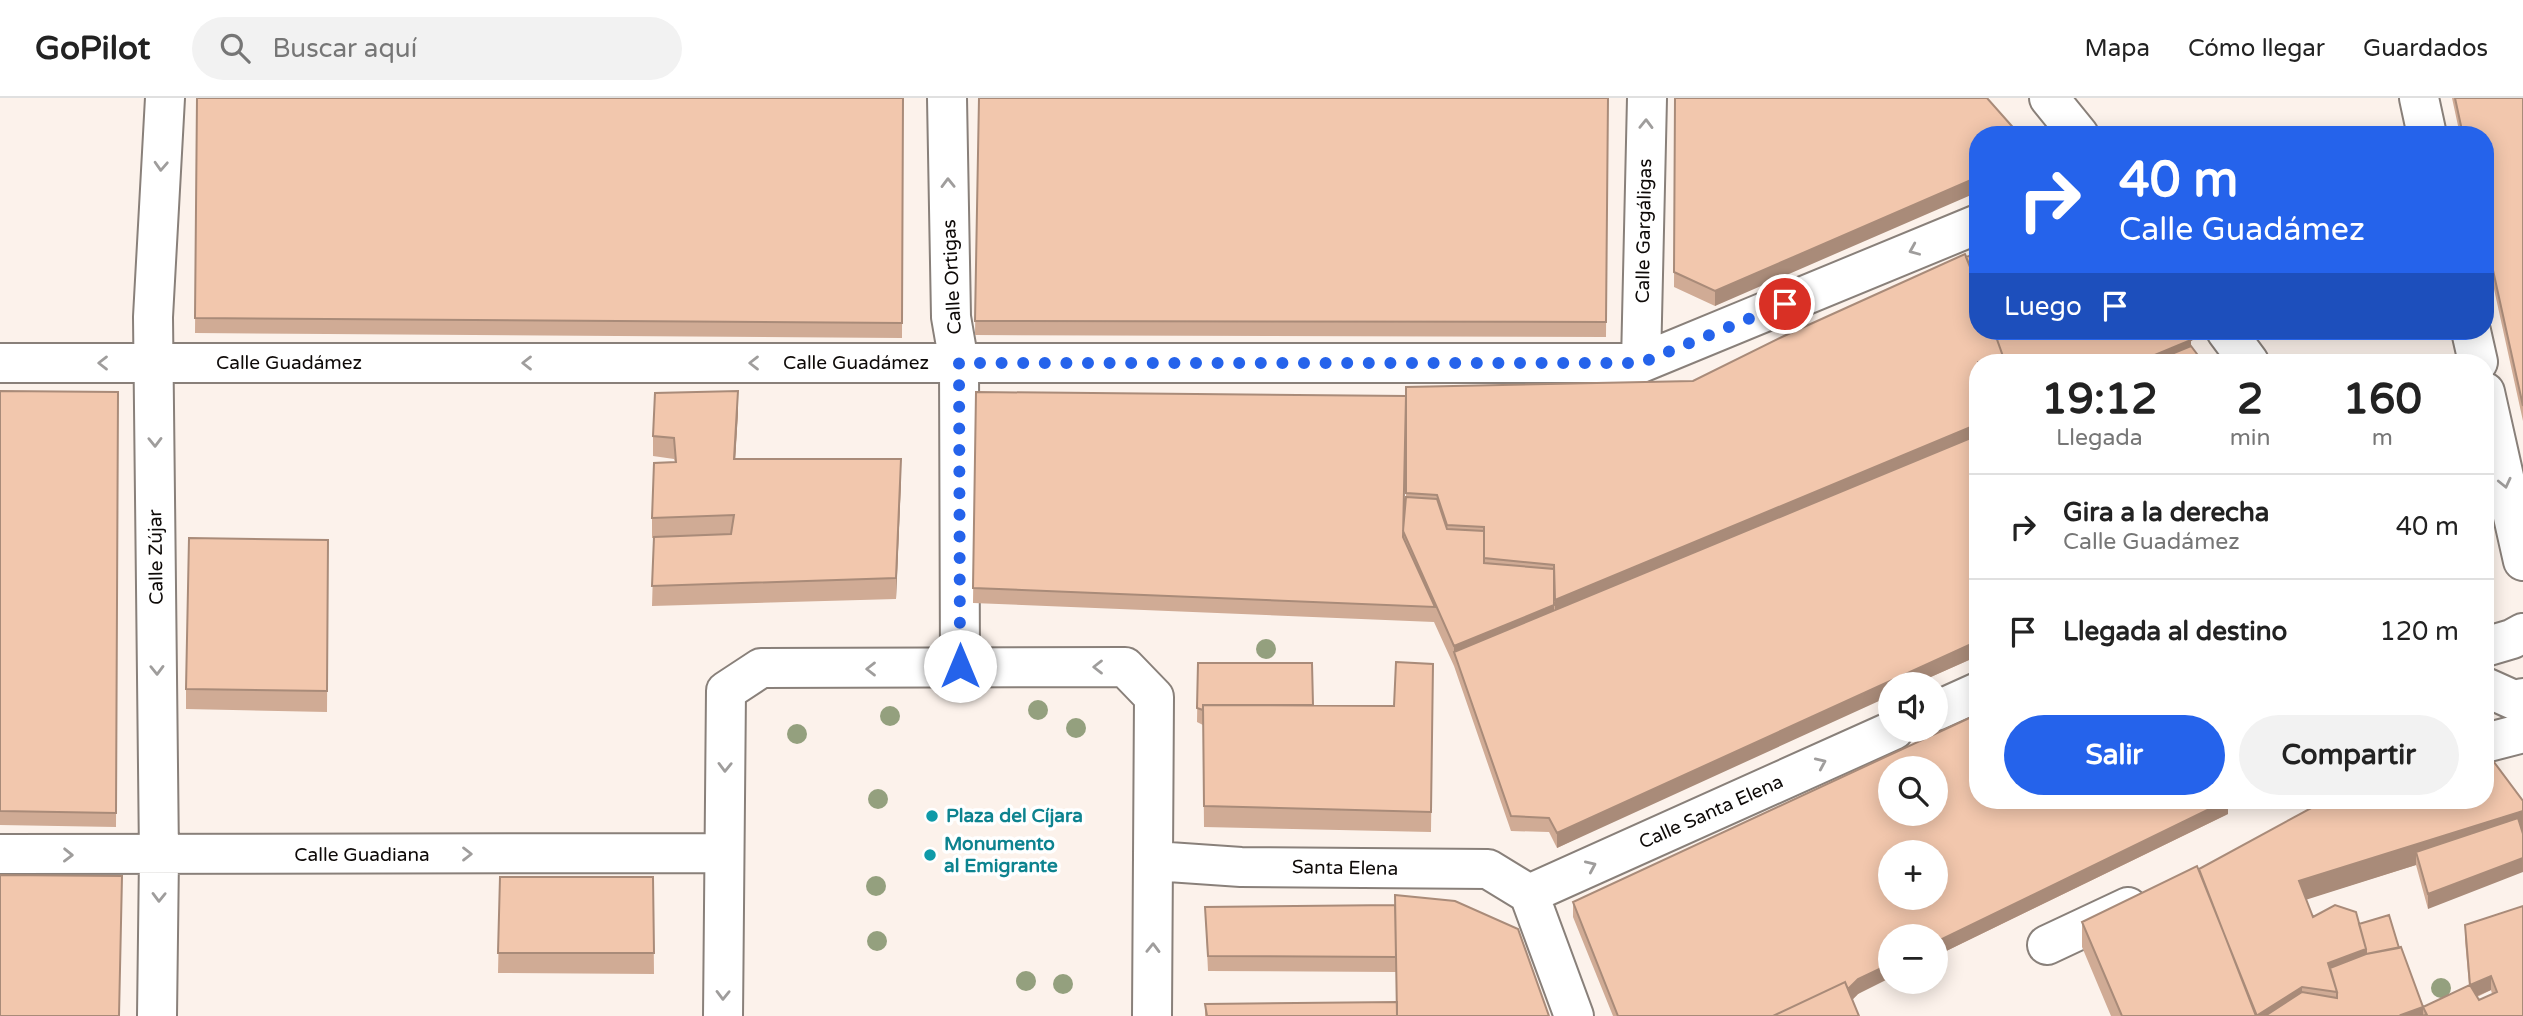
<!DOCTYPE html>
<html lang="es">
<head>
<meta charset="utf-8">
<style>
  body { margin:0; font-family:"Varela Round",sans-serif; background:#f2f2f2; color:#222; height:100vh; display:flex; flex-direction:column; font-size:26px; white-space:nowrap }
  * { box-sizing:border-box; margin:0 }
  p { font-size:23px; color:#767676 }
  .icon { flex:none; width:38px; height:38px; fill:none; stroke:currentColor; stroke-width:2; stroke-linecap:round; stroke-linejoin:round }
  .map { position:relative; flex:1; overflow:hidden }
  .panel { position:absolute; left:1969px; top:256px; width:525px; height:455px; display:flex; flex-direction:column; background:#fff; border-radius:28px; box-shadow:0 4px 18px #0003 }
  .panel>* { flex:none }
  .top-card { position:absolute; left:1969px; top:28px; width:525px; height:214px; border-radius:28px; box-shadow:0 4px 18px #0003; background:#2563eb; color:#fff; overflow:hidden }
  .buttons { position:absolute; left:1878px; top:574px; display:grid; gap:14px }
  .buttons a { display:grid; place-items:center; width:70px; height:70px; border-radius:50%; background:#fff; box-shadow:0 4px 18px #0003; font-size:35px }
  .pin { position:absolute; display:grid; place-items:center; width:60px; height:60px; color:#fff; margin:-30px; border:4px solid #fff; border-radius:50%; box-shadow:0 2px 7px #0007 }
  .me { position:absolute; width:77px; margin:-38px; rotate:0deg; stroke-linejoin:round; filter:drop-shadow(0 0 5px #0008) }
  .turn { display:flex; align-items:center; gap:24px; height:147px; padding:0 35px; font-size:32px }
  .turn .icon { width:91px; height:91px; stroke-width:2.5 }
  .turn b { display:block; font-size:49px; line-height:60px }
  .then { display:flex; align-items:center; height:66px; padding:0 35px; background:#0003; gap:14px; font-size:26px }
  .eta { display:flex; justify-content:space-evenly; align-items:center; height:119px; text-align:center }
  .eta b { font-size:42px; font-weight:700; line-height:49px }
  .action { display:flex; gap:14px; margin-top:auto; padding:14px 35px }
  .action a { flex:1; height:80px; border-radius:42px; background:#2563eb; color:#fff; font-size:28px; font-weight:700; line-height:80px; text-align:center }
  .action a+a { background:#f2f2f2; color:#222 }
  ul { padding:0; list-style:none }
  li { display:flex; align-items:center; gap:21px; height:105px; padding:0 35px; border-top:2px solid #e0e0e0 }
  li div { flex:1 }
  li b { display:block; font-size:26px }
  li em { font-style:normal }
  header { display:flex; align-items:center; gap:42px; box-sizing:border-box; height:98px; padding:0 35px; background:#fff; border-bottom:2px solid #e0e0e0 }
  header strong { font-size:33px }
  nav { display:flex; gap:38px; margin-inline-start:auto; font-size:24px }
  .search { width:490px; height:63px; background:#f2f2f2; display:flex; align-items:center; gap:18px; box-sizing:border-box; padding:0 24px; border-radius:38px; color:#767676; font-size:26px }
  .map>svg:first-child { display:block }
</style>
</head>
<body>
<header>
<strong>GoPilot</strong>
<div class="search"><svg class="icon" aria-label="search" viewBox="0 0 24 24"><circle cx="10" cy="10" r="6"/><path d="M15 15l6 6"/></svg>Buscar aquí</div>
<nav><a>Mapa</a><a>Cómo llegar</a><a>Guardados</a></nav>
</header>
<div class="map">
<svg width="2523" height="918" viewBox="0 0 2523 918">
  <rect width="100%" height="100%" fill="#fcf2eb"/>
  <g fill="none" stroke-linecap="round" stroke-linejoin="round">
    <defs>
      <path id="minor" d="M947,0L951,219L959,265L960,568
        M2049,0L2079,37
        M2419,0L2427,37
        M2226,233L2249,264
        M2471,233L2478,264
        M0,265H1641L1978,126
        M1641,265L1647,0
        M2485,294L2523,463
        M2485,549L2512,541L2523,535
        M2485,589L2514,602L2523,600
        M1936,613L1978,594
        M2485,645L2523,635
        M0,756L724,755
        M1154,763L1241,769L1488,771L1529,796
        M1529,796L1894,632
        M1529,796L1574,918
        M2047,847L2128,809
        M157,918L159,758L153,219L165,0
        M723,918L726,593L761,570L1125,569L1154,599L1152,918"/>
    </defs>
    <!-- minor casing -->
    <use href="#minor" stroke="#89807a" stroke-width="42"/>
    <!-- minor -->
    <use href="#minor" stroke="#fff" stroke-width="38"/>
  </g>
  <!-- trees -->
  <g fill="#94a07e">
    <circle cx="1266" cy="551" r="10"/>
    <circle cx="1038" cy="612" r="10"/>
    <circle cx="890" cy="618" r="10"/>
    <circle cx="1076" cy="630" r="10"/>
    <circle cx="797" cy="636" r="10"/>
    <circle cx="878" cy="701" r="10"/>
    <circle cx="876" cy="788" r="10"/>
    <circle cx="877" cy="843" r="10"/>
    <circle cx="1026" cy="883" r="10"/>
    <circle cx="1063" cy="886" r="10"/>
    <circle cx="2441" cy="890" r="10"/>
  </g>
  <!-- wall -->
  <path fill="#d0ab95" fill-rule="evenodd" d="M197,0H903L902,240L195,235Z
    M979,0H1608L1606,239L975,237Z
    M1675,0H1987L1715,208L1674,189Z
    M2452,0H2523V323L2485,150V37H2460Z
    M0,293L118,294L116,729L0,727Z
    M976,294L1406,298L1978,558L1915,586H1890L1557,750L1549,734L1511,733L1454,568L1434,524L973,505ZM1406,315V399L1404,426Z
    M738,314L735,361L901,382L896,501L652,508L654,440H652V420L675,364L674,361L653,358V338Z
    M328,442L327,614L186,611V591Z
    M1198,565L1313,607L1394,608L1433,566L1431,734L1204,729L1203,627L1197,624Z
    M2485,702L2428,811L2416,767L2306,801L2313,819L2359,826L2399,850L2423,909L2469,887L2465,842V827L2523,918H2111L2082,849V824L2199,771ZM2491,892L2492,896L2479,902L2477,899Z
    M2228,716L1936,858V838L1858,896L1852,902L1859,918H1613L1573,819V804Z
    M500,779H653L654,876L498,875Z
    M1395,807L1549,918H1205V906L1397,904L1396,874L1208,873L1205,809Z"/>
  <!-- shaded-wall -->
  <path fill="#a98b79" d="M1978,79V94L1715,208V193Z
    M2191,242V263L2188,264H2138Z
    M738,293V314L734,381V361Z
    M1978,326V350L1555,527V502Z
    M901,361V382L896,501V480Z
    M1554,507V527L1454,554V548Z
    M1978,543V558L1915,586H1890V598L1557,750V735Z
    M2228,702V716L1936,858V844Z
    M2523,710V733L2416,754V767L2299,804V783Z
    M2523,760V774L2428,811V796Z
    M2366,851V863L2332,884L2328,865Z
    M1890,866V880L1858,896L1845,909L1794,918L1858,881Z
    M2491,878V892L2470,901V887Z
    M2302,889V909L2288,918H2256Z
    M2423,909V918H2401V917Z"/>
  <!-- building -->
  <path fill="#f2c7ad" stroke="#a98b79" stroke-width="2" fill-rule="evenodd" d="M197,0H903L902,225L195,220Z
    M979,0H1608L1606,224L975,223Z
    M1675,0H1987L2018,35L2017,37H1978V79L1715,193L1674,174Z
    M2455,0H2523V308L2485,136V37H2463Z
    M1978,155V189L1966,159Z
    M1965,156L1978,189V233H1994L2005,264H1978V326L1555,502L1554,467L1484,460V429L1447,427L1437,397L1406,395V289L1693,283L1784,238Z
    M1994,233H2184L2191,242L2138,264H2005Z
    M2191,248L2203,264H2152Z
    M0,293L118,294L116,715L0,713Z
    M738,293L734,361H901L896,480L652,488L654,439L731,436L734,417L652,420L654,365L676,364L674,340L653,338L655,295Z
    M976,294L1406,298L1403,439L1435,509L973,490Z
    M1978,337V543L1557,735L1549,720L1511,718L1454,554Z
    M1406,399L1437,401L1447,431L1484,433V465L1554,471V507L1454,548L1403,433Z
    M189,440L328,442L327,593L186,591Z
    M1396,564L1433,566L1431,714L1204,708L1203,607L1394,608Z
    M1198,565H1312L1313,607H1203V612L1197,610Z
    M1978,616V702H2228L1936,844V838H1890V866L1858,881L1848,891L1845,884L1773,918H1618L1573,804ZM1890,670H1936V716H1890ZM1890,754H1936V800H1890Z
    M2485,652L2523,703V713L2299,783L2313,819L2335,807L2356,814L2366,851L2328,865L2337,894L2302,889L2256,918L2199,771L2326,702H2485Z
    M2518,720L2523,736V760L2428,796L2416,754Z
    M2197,768L2257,918H2122L2082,824Z
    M0,777L122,778L119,918H0Z
    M500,779H653L654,855H498Z
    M1395,797L1455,803L1518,831L1549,918H1397Z
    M1395,807L1396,859L1208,858L1205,809Z
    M2523,808V918H2420L2427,917L2423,909L2470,887L2465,827ZM2491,878L2497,894L2479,902L2470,887Z
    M2389,817L2399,850L2366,856V851L2359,826Z
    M2401,849L2423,909L2401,917L2402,918H2265L2302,894L2337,900V894L2330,870L2366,856Z
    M1845,884L1859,918H1773Z
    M1397,904V918H1207L1205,906Z"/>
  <!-- one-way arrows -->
  <defs><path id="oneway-chevron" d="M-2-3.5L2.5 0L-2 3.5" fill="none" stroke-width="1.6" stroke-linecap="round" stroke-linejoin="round" transform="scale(1.75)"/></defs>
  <g stroke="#9f9d9c">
    <use href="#oneway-chevron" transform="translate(1646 26) rotate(-89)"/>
    <use href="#oneway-chevron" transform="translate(161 68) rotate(93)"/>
    <use href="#oneway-chevron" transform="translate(948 85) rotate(-91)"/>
    <use href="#oneway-chevron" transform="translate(1914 152) rotate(157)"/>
    <use href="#oneway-chevron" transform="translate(103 265) rotate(-180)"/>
    <use href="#oneway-chevron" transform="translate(527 265) rotate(180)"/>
    <use href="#oneway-chevron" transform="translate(754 265) rotate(180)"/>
    <use href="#oneway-chevron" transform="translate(155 344) rotate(89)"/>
    <use href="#oneway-chevron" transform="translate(2505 385) rotate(77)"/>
    <use href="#oneway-chevron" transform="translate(1098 569) rotate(-180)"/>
    <use href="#oneway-chevron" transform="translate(871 571) rotate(-180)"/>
    <use href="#oneway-chevron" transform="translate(157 572) rotate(89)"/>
    <use href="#oneway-chevron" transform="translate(1821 665) rotate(-24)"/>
    <use href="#oneway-chevron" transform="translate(725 669) rotate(91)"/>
    <use href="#oneway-chevron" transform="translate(467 756)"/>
    <use href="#oneway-chevron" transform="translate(68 757) rotate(1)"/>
    <use href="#oneway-chevron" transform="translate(1591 768) rotate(-24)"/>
    <use href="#oneway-chevron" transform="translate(159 799) rotate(91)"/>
    <use href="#oneway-chevron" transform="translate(1153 850) rotate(-89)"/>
    <use href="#oneway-chevron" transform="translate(723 897) rotate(91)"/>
  </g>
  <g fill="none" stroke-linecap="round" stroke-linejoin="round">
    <!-- route -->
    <path stroke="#2563eb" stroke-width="12" stroke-dasharray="0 21.6" d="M960,568L959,265H1641L1785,206"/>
  </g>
  <!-- markers -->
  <g fill="#0f9aa8" stroke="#fff" stroke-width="2.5">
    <circle cx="932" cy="718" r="7"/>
    <circle cx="930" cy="757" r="7"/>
  </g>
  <g text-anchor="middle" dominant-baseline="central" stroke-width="7" stroke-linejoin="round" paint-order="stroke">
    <!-- street labels -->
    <g font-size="19" fill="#0e0a08" stroke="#fff">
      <text transform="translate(1644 133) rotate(-89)">Calle Gargáligas</text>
      <text transform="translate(952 179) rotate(-93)">Calle Ortigas</text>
      <text x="289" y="265">Calle Guadámez</text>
      <text x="856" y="265">Calle Guadámez</text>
      <text transform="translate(156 459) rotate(-91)">Calle Zújar</text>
      <text transform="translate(1711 714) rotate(-24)">Calle Santa Elena</text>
      <text x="362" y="757">Calle Guadiana</text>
      <text transform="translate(1345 770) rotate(1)">Santa Elena</text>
    </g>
    <!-- culture labels -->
    <g font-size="19" font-weight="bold" fill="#0d838f" stroke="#fff" text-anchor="start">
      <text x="946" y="718">Plaza del Cíjara</text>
      <text x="944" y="746">Monumento<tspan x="944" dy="22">al Emigrante</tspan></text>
    </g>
  </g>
</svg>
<div class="buttons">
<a><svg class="icon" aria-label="sound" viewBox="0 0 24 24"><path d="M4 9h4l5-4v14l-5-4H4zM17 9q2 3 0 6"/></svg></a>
<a><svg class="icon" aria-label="search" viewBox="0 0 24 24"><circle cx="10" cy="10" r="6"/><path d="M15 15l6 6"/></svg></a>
<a>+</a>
<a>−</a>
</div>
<div class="pin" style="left:1785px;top:206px;background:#d93025"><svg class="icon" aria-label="arrive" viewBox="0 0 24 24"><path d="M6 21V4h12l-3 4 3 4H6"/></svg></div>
<svg class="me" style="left:960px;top:568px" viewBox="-20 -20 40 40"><circle r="19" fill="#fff"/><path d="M0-13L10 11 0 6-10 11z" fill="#2563eb"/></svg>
<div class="top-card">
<div class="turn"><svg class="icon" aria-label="right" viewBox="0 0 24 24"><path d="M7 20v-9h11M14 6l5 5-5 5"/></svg><div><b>40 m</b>Calle Guadámez</div></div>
<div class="then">Luego<svg class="icon" aria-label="arrive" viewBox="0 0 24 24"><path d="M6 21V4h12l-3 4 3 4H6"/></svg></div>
</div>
<section class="panel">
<div class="eta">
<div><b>19:12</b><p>Llegada</p></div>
<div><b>2</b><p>min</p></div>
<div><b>160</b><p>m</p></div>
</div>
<ul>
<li><svg class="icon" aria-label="right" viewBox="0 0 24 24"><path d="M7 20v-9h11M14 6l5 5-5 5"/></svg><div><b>Gira a la derecha</b><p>Calle Guadámez</p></div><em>40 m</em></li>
<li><svg class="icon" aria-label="arrive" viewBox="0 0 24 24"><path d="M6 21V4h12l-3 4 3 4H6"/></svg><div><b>Llegada al destino</b></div><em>120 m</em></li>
</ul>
<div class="action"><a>Salir</a><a>Compartir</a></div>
</section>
</div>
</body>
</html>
